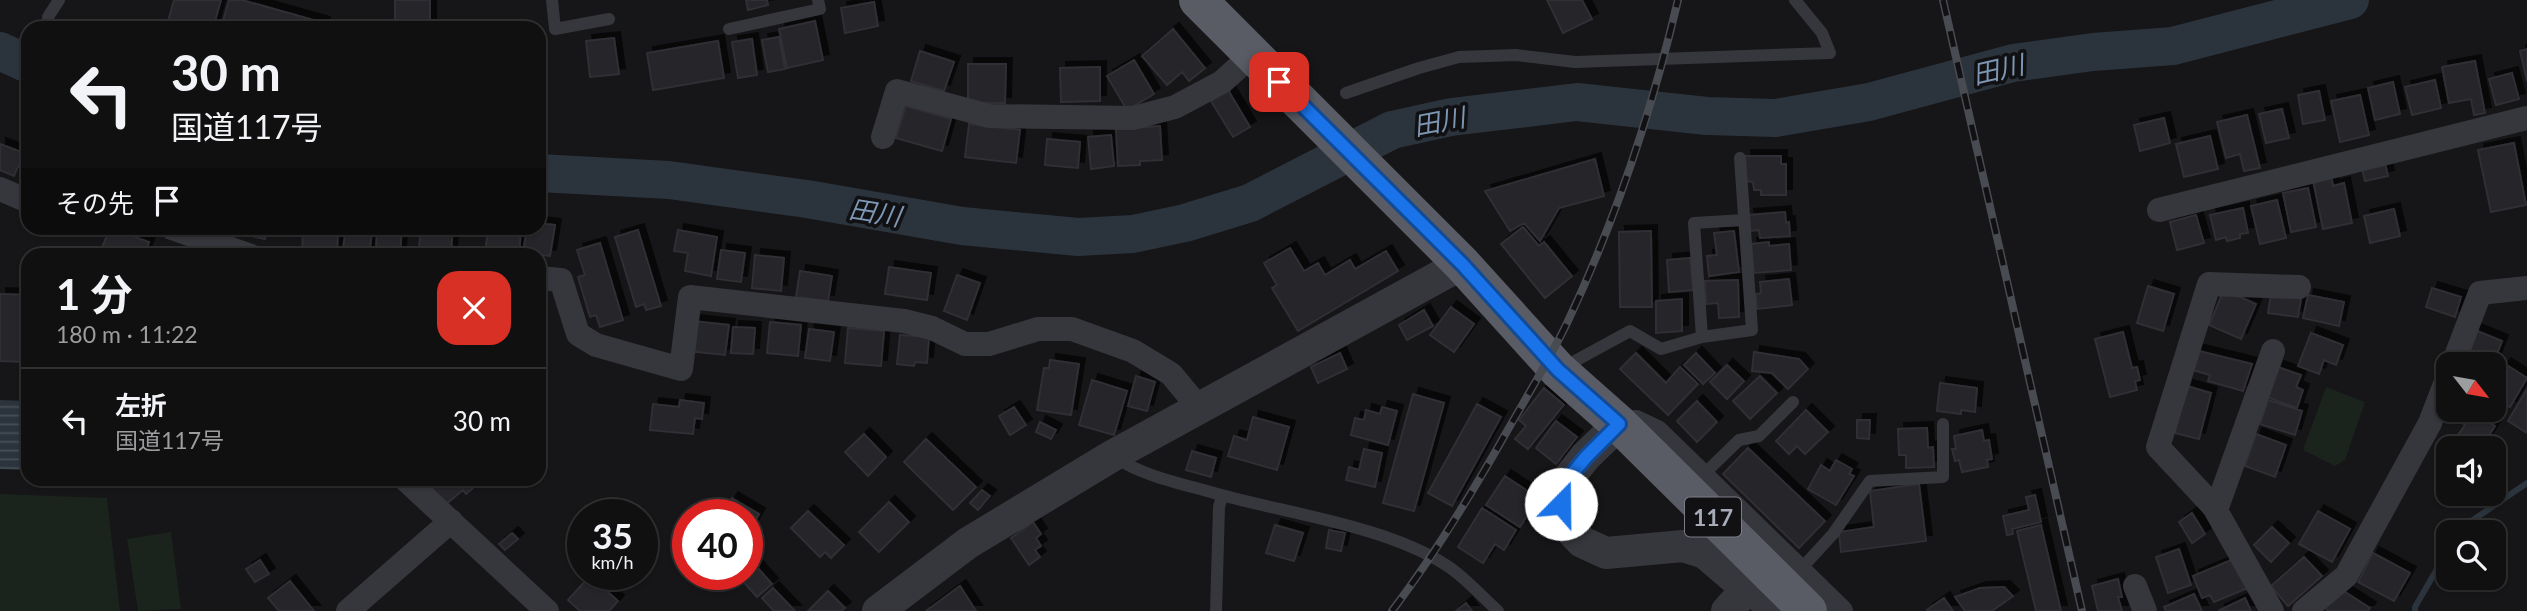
<!DOCTYPE html>
<html lang="ja">
<head>
<meta charset="utf-8">
<style>
  body { margin:0; font-family:Lato,"Noto Sans JP",sans-serif; background:#1e1e1f; color:#f1f3f6; height:100vh; display:flex; flex-direction:column; font-size:26px; white-space:nowrap }
  * { box-sizing:border-box; margin:0 }
  p { font-size:23px; color:#9c9d9f }
  .icon { flex:none; width:38px; height:38px; fill:none; stroke:currentColor; stroke-width:2; stroke-linecap:round; stroke-linejoin:round }
  .map { position:relative; flex:1; overflow:hidden }
  .drawer { position:absolute; left:21px; top:248px; width:525px; height:238px; display:flex; flex-direction:column; background:#101011; border-radius:21px; box-shadow:0 2px 5px #0004,0 0 0 2px #303031 }
  .drawer>* { flex:none }
  .top-card { position:absolute; left:21px; top:21px; width:525px; height:214px; border-radius:21px; box-shadow:0 2px 5px #0004,0 0 0 2px #303031; background:#101011; color:#f1f3f6; overflow:hidden }
  .needle { width:46px; rotate:121deg }
  .fabs { position:absolute; left:2436px; top:352px; display:grid; gap:14px }
  .fabs a { display:grid; place-items:center; width:70px; height:70px; border-radius:14px; background:#101011; box-shadow:0 2px 5px #0004,0 0 0 2px #303031; font-size:35px }
  .speed { position:absolute; left:567px; top:499px; display:flex; gap:14px; font-size:35px; font-weight:700; text-align:center }
  .speed>* { display:grid; place-content:center; width:91px; height:91px; border-radius:50%; background:#101011; box-shadow:0 2px 5px #0004,0 0 0 2px #303031; line-height:1 }
  .speed small { font-size:18px; font-weight:400 }
  .speed .limit { border:10px solid #d22; background:#fff; color:#111 }
  .pin { position:absolute; display:grid; place-items:center; width:60px; height:60px; color:#fff; margin:-30px; border-radius:14px; box-shadow:0 4px 10px #0006 }
  .me { position:absolute; width:77px; margin:-38px; rotate:22deg; stroke-linejoin:round; filter:drop-shadow(0 0 5px #0008) }
  .turn { display:flex; align-items:center; gap:24px; height:147px; padding:0 35px; font-size:32px }
  .turn .icon { width:91px; height:91px; stroke-width:2.5 }
  .turn b { display:block; font-size:49px; line-height:60px }
  .then { display:flex; align-items:center; height:66px; padding:0 35px; background:#0003; gap:14px; font-size:26px }
  .round { display:grid; place-items:center; flex:none; width:74px; height:74px; border-radius:21px; background:#1e1e1f }
  .overview { display:flex; align-items:center; justify-content:space-between; height:119px; padding:0 35px }
  h1 { font-size:42px; font-weight:700; line-height:52px }
  ul { padding:0; list-style:none }
  li { display:flex; align-items:center; gap:21px; height:105px; padding:0 35px; border-top:2px solid #303031 }
  li div { flex:1 }
  li b { display:block; font-size:26px }
  li em { font-style:normal }
  .map>svg:first-child { display:block }
</style>
</head>
<body>
<div class="map">
<svg width="2527" height="611" viewBox="0 0 2527 611">
  <defs>
    <pattern id="water-rules" width="6" height="5" patternUnits="userSpaceOnUse" patternTransform="scale(1.75)"><rect width="6" height="5" fill="#2b333c"/><path d="M0 2.5h6" fill="none" stroke="#474e56"/></pattern>
    <filter id="shadow"><feDropShadow dx="6" dy="-6" stdDeviation="0" flood-color="#0009"/></filter>
  </defs>
  <rect width="100%" height="100%" fill="#161517"/>
  <!-- grass -->
  <path fill="#1b231d" d="M2326,387L2365,402L2345,460L2335,466L2303,450Z
    M0,494L107,498L120,611H0Z
    M171,532L181,609L138,611L127,539Z"/>
  <!-- water -->
  <path fill="url(#water-rules)" d="M0,400L28,401V470L0,469Z"/>
  <g fill="none" stroke-linecap="round" stroke-linejoin="round">
    <!-- stream -->
    <path stroke="#2b333c" stroke-width="6" d="M2460,532L2470,522L2527,483
      M2415,611V607L2448,550"/>
    <!-- river -->
    <path stroke="#2b333c" stroke-width="38" d="M0,51L28,64
      M539,173L669,180L807,199L962,226L1078,237L1133,234L1185,223L1250,203L1392,130L1451,117L1577,102L1707,116L1775,118L1869,102L2013,63L2093,52L2173,46L2350,0"/>
  </g>
  <!-- building -->
  <path fill="#262529" stroke="#302f34" stroke-width="2" filter="url(#shadow)" d="M174,0H221L213,28H166Z
    M229,0H242L324,23L323,28H221Z
    M395,0H430V26H395Z
    M746,0H767L768,5L748,10Z
    M1547,0H1582L1592,19L1563,33Z
    M874,2L878,26L845,33L841,8Z
    M815,21L823,60L787,68L779,29Z
    M1173,29L1205,68L1189,81L1182,72L1167,85L1142,56Z
    M779,37L785,69L768,72L762,40Z
    M614,38L619,74L590,77L586,41Z
    M752,39L757,75L738,78L732,42Z
    M718,41L724,78L653,90L647,53Z
    M2527,49V81L2520,51Z
    M920,51L954,62L944,91L911,81Z
    M1134,60L1154,94L1127,110L1107,76Z
    M2475,61L2485,113L2474,115L2471,99L2449,103L2442,67Z
    M968,64H1006L1005,103H968Z
    M1100,67V101L1061,102L1060,68Z
    M2512,73L2519,99L2496,105L2489,79Z
    M2435,80L2441,108L2412,115L2405,87Z
    M2393,82L2400,114L2375,120L2368,88Z
    M1228,90L1250,127L1233,137L1211,101Z
    M2319,91L2325,120L2303,124L2298,95Z
    M2360,95L2369,135L2340,142L2331,101Z
    M906,106L951,119L942,151L896,138Z
    M2282,109L2289,138L2266,143L2259,114Z
    M2247,115L2260,168L2244,171L2240,154L2226,158L2217,122Z
    M2164,118L2170,143L2140,151L2134,125Z
    M969,124L1020,130L1016,163L965,157Z
    M1160,126L1162,160L1140,161V165L1118,166L1116,129Z
    M1111,135L1114,166L1091,169L1088,137Z
    M2210,136L2218,169L2184,177L2176,144Z
    M1047,139L1080,142L1078,168L1045,165Z
    M2514,143L2526,205L2491,212L2478,150Z
    M0,144L24,153L14,176L0,170Z
    M1745,156H1781V164H1786V195H1761V190H1754L1753,182L1745,181Z
    M28,157V174L22,171Z
    M1595,159L1604,196L1559,208L1540,241L1524,223L1510,231L1485,191Z
    M2385,163L2388,176L2365,181L2362,169Z
    M2331,176L2333,186L2344,183L2352,223L2323,229L2313,180Z
    M2308,188L2316,227L2291,232L2283,193Z
    M2277,200L2286,238L2260,244L2251,206Z
    M2243,208L2248,233L2240,234V238L2227,241L2226,237L2216,240L2210,215Z
    M2394,209L2400,236L2370,243L2364,216Z
    M1785,212L1786,223L1789,222L1790,236L1760,238L1759,230L1750,231L1748,215Z
    M2196,215L2204,243L2177,250L2170,222Z
    M539,223L555,225L550,256L523,253L527,228H539Z
    M1523,227L1539,246L1544,242L1572,276L1545,298L1501,244Z
    M110,228L149,242L144,256H115L101,250Z
    M230,228H268L265,239L229,231Z
    M346,228L372,231L369,256H342Z
    M377,228H402L400,252L376,250Z
    M421,228H453L451,251L419,248Z
    M488,228H521L519,256H485Z
    M303,229H338L337,256H302Z
    M638,230L661,306L646,310L644,304L636,307L615,237Z
    M678,230L717,237L711,276L685,271L688,253L674,251Z
    M1651,231L1652,307H1620L1619,232Z
    M1734,231L1739,272L1709,276L1707,256L1717,255L1714,233Z
    M1769,242V246L1789,244L1791,270L1754,273L1751,244Z
    M600,243L623,320L600,327L596,315L590,317L578,277L585,275L577,250Z
    M1290,248L1304,271L1318,263L1325,275L1350,260L1355,269L1386,251L1398,271L1298,331L1272,288L1277,285L1264,263Z
    M721,250L745,253L741,282L717,279Z
    M755,255L784,258L781,291L752,288Z
    M1690,258L1693,290L1669,292L1667,260Z
    M889,267L931,273L927,300L885,294Z
    M800,271L832,276L828,301L796,297Z
    M957,275L980,283L967,320L944,311Z
    M1789,279L1792,305L1757,309L1756,294L1761,293L1760,282Z
    M1738,280L1739,317L1719,318L1718,303L1706,304L1705,281Z
    M2148,286L2174,294L2163,331L2137,323Z
    M2272,288L2302,293L2298,317L2268,313Z
    M2432,288L2461,297L2455,317L2426,307Z
    M2224,290L2256,304L2241,339L2209,325Z
    M0,294L28,295V362L0,361Z
    M2308,295L2344,302L2339,326L2303,318Z
    M1682,299V331L1656,333V301Z
    M1451,307L1474,324L1454,352L1430,335Z
    M1424,310L1433,326L1407,340L1399,325Z
    M692,321L729,325L725,355L688,351Z
    M770,322L801,325L798,356L767,353Z
    M733,327L755,328L753,354L731,353Z
    M848,328L884,331L881,366L845,363Z
    M809,329L834,332L830,361L805,358Z
    M2475,330L2502,341L2493,364H2470L2463,361Z
    M2123,332L2132,368L2137,367L2140,380L2135,381L2137,390L2110,397L2095,339Z
    M2311,333L2343,345L2336,365L2324,360L2319,374L2298,366Z
    M900,335L929,337L927,363L915,362L914,366L897,364Z
    M2195,350L2252,364L2243,391L2208,381L2210,375L2189,369Z
    M1754,352L1799,359L1808,369L1788,389L1772,373L1752,371Z
    M1340,353L1347,369L1318,383L1311,367Z
    M1636,353L1666,383L1680,367L1698,384L1668,415L1620,369Z
    M1696,353L1715,373L1703,384L1684,365Z
    M1050,360L1079,364L1071,415L1037,410L1044,368H1049Z
    M2505,364L2527,378L2510,407L2505,405L2499,415L2489,410H2494V384Z
    M1727,365L1744,381L1727,399L1710,382Z
    M2278,367L2301,375L2296,387L2303,390L2297,408L2267,397Z
    M1136,376L1155,382L1147,411L1128,406Z
    M1760,376L1777,393L1750,419L1733,401Z
    M1092,380L1127,391L1114,435L1079,425Z
    M1940,383L1977,388L1975,412L1961,410V414L1937,411Z
    M2187,386L2211,393L2199,439L2175,433Z
    M1544,388L1564,405L1528,449L1515,439L1526,426L1519,420Z
    M2527,389V433L2508,421Z
    M1413,394L1444,403L1414,511L1383,503Z
    M680,400L704,403L702,419L695,418L693,434L650,430L653,404L679,407Z
    M2268,400L2302,411L2295,435L2260,424Z
    M1697,401L1717,422L1697,442L1677,421Z
    M1477,404L1501,417L1452,506L1428,493Z
    M1014,407L1026,425L1010,435L999,416Z
    M1382,407L1397,411L1388,445L1351,435L1355,418L1364,420L1366,410L1380,414Z
    M1806,410L1828,432L1805,454L1797,446L1789,454L1776,441Z
    M2452,410H2482L2493,416L2489,423L2495,426L2481,448H2472L2456,438L2465,425L2449,415Z
    M1253,417L1289,427L1277,470L1228,456L1234,436L1247,440Z
    M1857,420H1870L1869,439L1857,438Z
    M1556,421L1577,437L1556,464L1536,448Z
    M1040,422L1056,430L1051,439L1036,432Z
    M1927,428L1928,448L1933,447L1934,467L1906,468V455H1899L1898,429Z
    M1982,430L1984,441L1989,440L1992,459L1987,460L1988,467L1962,472L1959,460L1955,461L1952,449H1956L1954,436Z
    M864,434L886,457L868,476L845,452Z
    M2256,434L2286,445L2275,477L2245,466Z
    M926,439L976,487L953,510L904,462Z
    M1748,448L1825,521L1799,548L1723,474Z
    M1364,449L1382,453L1375,487L1346,480L1349,467L1359,470Z
    M1192,451L1216,458L1211,477L1186,470Z
    M1836,460L1852,469L1849,474L1854,476L1836,505L1808,489L1821,465L1830,471Z
    M1505,476L1538,498L1520,527L1486,505Z
    M437,480H482L466,494L463,490L446,504L430,486Z
    M1919,484L1926,541L1841,552L1839,532L1874,527L1870,491Z
    M982,490L990,496L978,510L970,503Z
    M2035,495L2041,522L2012,529L2013,534L2007,535L2003,516L2029,510L2026,497Z
    M732,498L759,514L747,535V514H723Z
    M889,502L909,522L879,552L859,532Z
    M1482,508L1516,530L1504,550L1495,544L1483,563L1458,547Z
    M808,511L844,545L831,558L825,552L820,557L791,528Z
    M2318,511L2350,529L2332,562L2299,544Z
    M2192,513L2205,534L2192,543L2179,522Z
    M1033,522L1041,534L1036,538L1041,546L1035,550L1040,557L1029,565L1011,538Z
    M1275,525L1303,533L1294,561L1266,553Z
    M2041,525L2061,611H2036L2017,531Z
    M2272,527L2289,543L2271,562L2254,545Z
    M1329,530L1345,533L1341,551L1326,548Z
    M512,533L518,539L505,550L499,544Z
    M2179,549L2191,585L2168,593L2156,557Z
    M2373,553L2410,573L2394,601L2358,582Z
    M2304,557L2322,576L2288,606L2271,586Z
    M2236,558L2248,588L2214,602L2210,595L2202,598L2193,576Z
    M260,560L269,574L255,582L246,569Z
    M754,564L772,584L757,597L739,577L747,574V569Z
    M590,576L618,601L609,611H580L568,600Z
    M2118,579L2122,597H2118L2122,611H2098L2092,586Z
    M290,581L314,611H279L268,598Z
    M960,586L976,611H926Z
    M2004,587L2013,596L1992,611H1965L1955,597L1980,588Z
    M773,588L795,611H774L762,598Z
    M2339,588L2370,608L2368,611H2329L2325,608Z
    M828,591L845,608L841,611H808Z
    M2194,594L2202,611H2166L2164,607Z
    M1944,598L1953,611H1928L1927,610Z
    M2245,598L2251,611H2218Z
    M1466,603L1472,611H1456Z"/>
  <g fill="none" stroke-linecap="round" stroke-linejoin="round">
    <!-- service -->
    <path stroke="#36373d" stroke-width="12" d="M552,0L555,29L609,19
      M48,17L59,0
      M729,29L820,9L818,0
      M1346,93L1419,68L1459,57L1516,55L1575,62L1830,53L1822,33L1795,0
      M1702,337L1694,223L1744,220
      M1564,367L1630,331L1661,349L1702,337L1752,330L1740,158
      M1113,456C1141,475 1174,482 1207,491C1281,513 1382,524 1446,565C1465,577 1481,596 1498,611
      M1702,476L1739,440L1759,436L1793,402
      M1800,570L1833,534L1870,481L1943,477V424
      M1216,611L1219,507L1222,496"/>
    <!-- minor -->
    <path stroke="#36373d" stroke-width="24" d="M883,137L897,91L989,116L1133,118L1175,107L1222,82L1252,55
      M0,189L28,201
      M2159,210L2527,118
      M172,228L251,256
      M539,278L561,280L578,334L596,345L681,369L690,297L904,321L932,328L965,344H989L1038,329H1072L1133,351L1171,374L1200,409
      M2453,364L2480,293L2527,288
      M1624,423L1636,422L1657,432L1841,611
      M406,480L547,611
      M2216,510L2273,351
      M2135,586L2145,611
      M1747,589L1769,611
      M348,611L451,521
      M2272,611L2214,507L2158,447L2209,284L2299,287
      M2304,611L2346,576L2430,423L2448,376"/>
    <!-- tertiary -->
    <path stroke="#36373d" stroke-width="32" d="M1619,424L1585,457L1564,484L1561,504L1567,526L1582,542L1606,553L1683,546L1705,553L1747,589L1727,611
      M878,611L968,543L1112,456L1462,264"/>
    <!-- trunk -->
    <path stroke="#5a5c65" stroke-width="38" d="M1198,0L1462,264L1558,370L1619,424L1808,611"/>
    <defs>
      <path id="rail" d="M1943,0L2082,611
        M1392,611C1435,554 1471,495 1506,433C1527,396 1550,359 1568,321C1616,219 1652,110 1678,0"/>
    </defs>
    <!-- rail casing -->
    <use href="#rail" stroke="#494b52" stroke-width="8"/>
    <!-- rail -->
    <use href="#rail" stroke="#111012" stroke-width="5" stroke-dasharray="16" stroke-linecap="butt"/>
  </g>
  <g fill="none" stroke-linecap="round" stroke-linejoin="round">
    <defs>
      <path id="route" d="M1279,82L1462,264L1558,370L1619,424L1586,457L1564,484L1561,504"/>
    </defs>
    <!-- route casing -->
    <use href="#route" stroke="#114b97" stroke-width="18"/>
    <!-- route -->
    <use href="#route" stroke="#1a73e8" stroke-width="12"/>
  </g>
  <g text-anchor="middle" dominant-baseline="central" stroke-width="7" stroke-linejoin="round" paint-order="stroke">
    <!-- shield labels -->
    <rect fill="#111012" stroke="#7a7c86" stroke-width="2" x="1685" y="497.5" width="56" height="39" rx="5"/>
    <g font-size="23" font-weight="bold" fill="#a7abb8">
      <text x="1713" y="517">117</text>
    </g>
    <!-- water labels -->
    <g font-size="26" font-style="italic" fill="#7d96b4" stroke="#111012">
      <text transform="translate(1998 69) rotate(-13)">田川</text>
      <text transform="translate(1439 121) rotate(-11)">田川</text>
      <text transform="translate(875 212) rotate(9)">田川</text>
    </g>
  </g>
</svg>
<div class="fabs">
<a><svg class="needle" viewBox="-14 -14 28 28"><path d="M0-13l5 13h-10z" fill="#e53935"/><path d="M0 13l5-13h-10z" fill="#9c9d9f"/></svg></a>
<a><svg class="icon" aria-label="sound" viewBox="0 0 24 24"><path d="M4 9h4l5-4v14l-5-4H4zM17 9q2 3 0 6"/></svg></a>
<a><svg class="icon" aria-label="search" viewBox="0 0 24 24"><circle cx="10" cy="10" r="6"/><path d="M15 15l6 6"/></svg></a>
</div>
<div class="speed"><div>35<small>km/h</small></div><div class="limit">40</div></div>
<div class="pin" style="left:1279px;top:82px;background:#d93025"><svg class="icon" aria-label="arrive" viewBox="0 0 24 24"><path d="M6 21V4h12l-3 4 3 4H6"/></svg></div>
<svg class="me" style="left:1561px;top:504px" viewBox="-20 -20 40 40"><circle r="19" fill="#fff"/><path d="M0-13L10 11 0 6-10 11z" fill="#1a73e8"/></svg>
<div class="top-card">
<div class="turn"><svg class="icon" aria-label="left" viewBox="0 0 24 24"><path d="M17 20v-9H6M10 6l-5 5 5 5"/></svg><div><b>30 m</b>国道117号</div></div>
<div class="then">その先<svg class="icon" aria-label="arrive" viewBox="0 0 24 24"><path d="M6 21V4h12l-3 4 3 4H6"/></svg></div>
</div>
<section class="drawer">
<div class="overview"><div><h1>1 分</h1><p>180 m · 11:22</p></div><a class="round" style="background:#d93025;color:#fff"><svg class="icon" aria-label="close" viewBox="0 0 24 24"><path d="M6 6l12 12M18 6L6 18"/></svg></a></div>
<ul>
<li><svg class="icon" aria-label="left" viewBox="0 0 24 24"><path d="M17 20v-9H6M10 6l-5 5 5 5"/></svg><div><b>左折</b><p>国道117号</p></div><em>30 m</em></li>
</ul>
</section>
</div>
</body>
</html>
